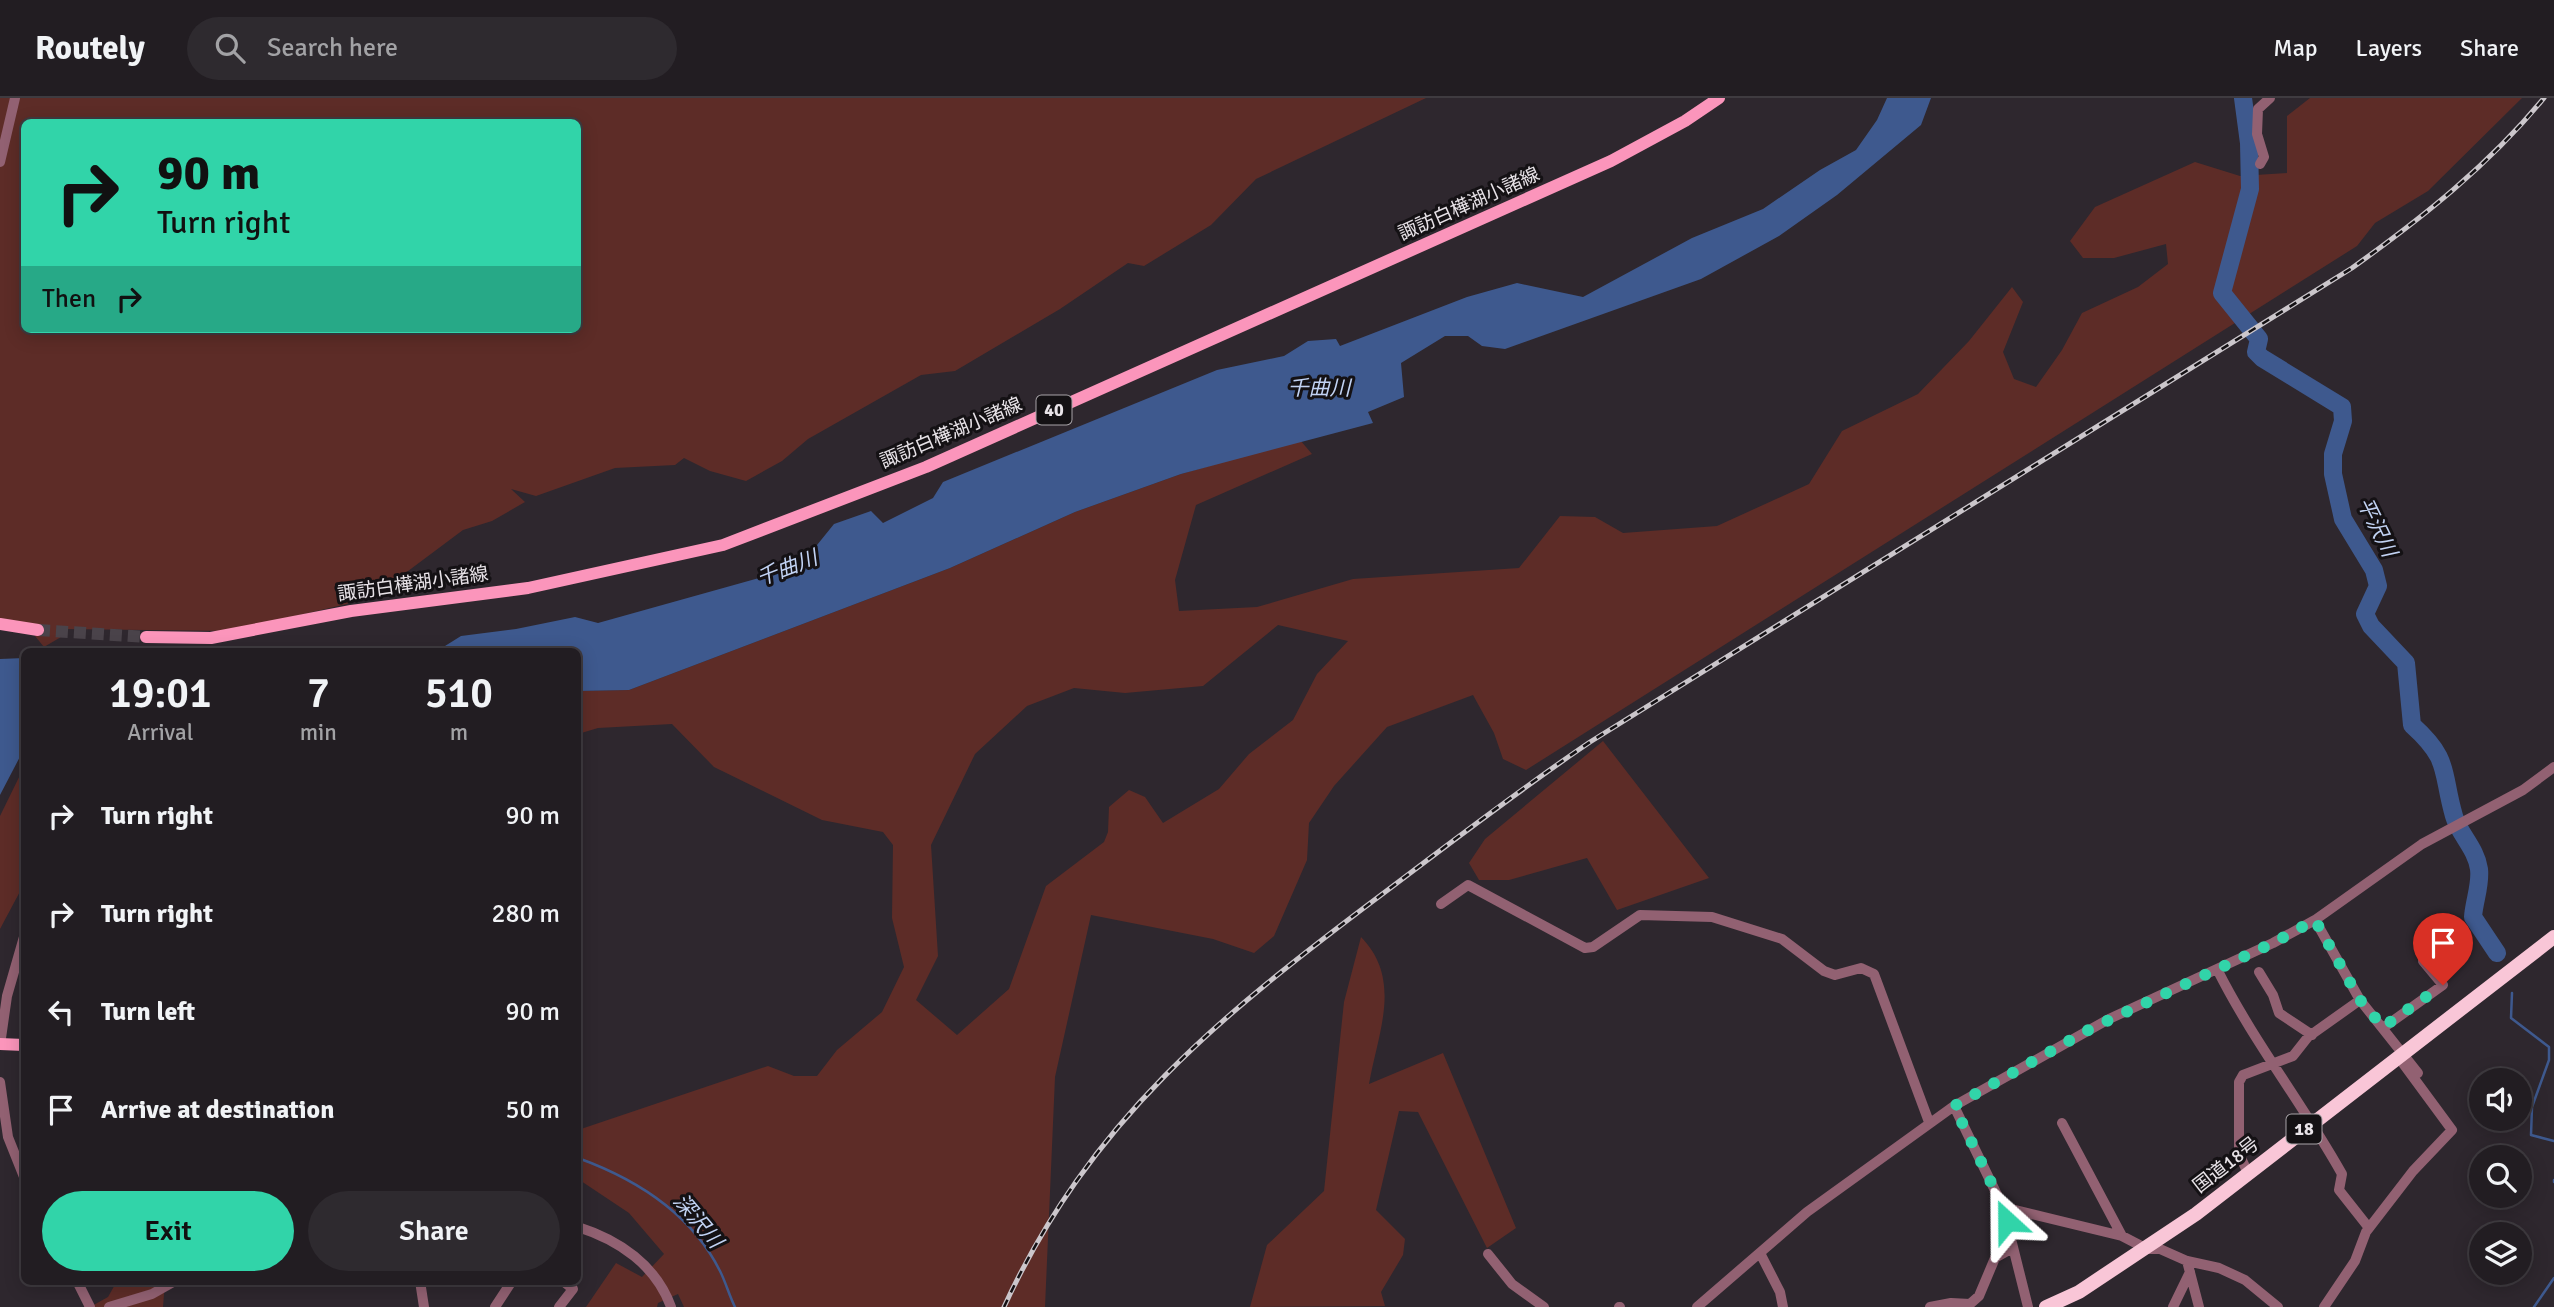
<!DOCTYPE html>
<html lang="en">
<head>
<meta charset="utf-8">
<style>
  body { margin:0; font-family:Signika,"Noto Sans JP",sans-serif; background:#2e2a2f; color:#f1f3f6; height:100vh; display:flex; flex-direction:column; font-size:26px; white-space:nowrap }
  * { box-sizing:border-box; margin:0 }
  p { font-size:23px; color:#a2a2a5 }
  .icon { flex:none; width:38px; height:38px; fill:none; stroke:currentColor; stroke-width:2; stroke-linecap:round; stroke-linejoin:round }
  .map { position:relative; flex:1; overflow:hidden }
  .drawer { position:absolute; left:21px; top:550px; width:560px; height:637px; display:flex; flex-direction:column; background:#221d22; border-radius:10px; box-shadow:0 4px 18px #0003,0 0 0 2px #3f3b40 }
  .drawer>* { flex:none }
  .guide { position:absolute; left:21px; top:21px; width:560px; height:214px; border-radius:10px; box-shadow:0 4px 18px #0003,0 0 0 2px #3f3b40; background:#31d4a9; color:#111; overflow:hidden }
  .tools { position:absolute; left:2469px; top:970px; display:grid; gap:14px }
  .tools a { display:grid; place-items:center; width:63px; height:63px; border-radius:50%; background:#221d22; box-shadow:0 4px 18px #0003,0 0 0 2px #3f3b40; font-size:35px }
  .pin { position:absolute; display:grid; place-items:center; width:60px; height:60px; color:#fff; margin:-72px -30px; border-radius:50% 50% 50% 0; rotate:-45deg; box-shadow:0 0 7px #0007 }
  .pin .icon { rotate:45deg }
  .me { position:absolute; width:77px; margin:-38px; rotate:336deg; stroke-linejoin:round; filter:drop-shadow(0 0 5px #0008) }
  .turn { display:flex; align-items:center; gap:24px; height:147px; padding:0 21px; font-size:32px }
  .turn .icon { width:91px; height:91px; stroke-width:2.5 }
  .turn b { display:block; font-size:49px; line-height:60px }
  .then { display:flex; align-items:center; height:66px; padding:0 21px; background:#0003; gap:14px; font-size:26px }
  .eta { display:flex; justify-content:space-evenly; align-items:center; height:119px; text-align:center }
  .eta b { font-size:42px; font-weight:600; line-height:49px }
  .cta { display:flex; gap:14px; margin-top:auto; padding:14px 21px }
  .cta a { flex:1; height:80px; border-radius:42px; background:#31d4a9; color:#111; font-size:28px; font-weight:600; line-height:80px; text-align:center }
  .cta a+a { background:#2e2a2f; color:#f1f3f6 }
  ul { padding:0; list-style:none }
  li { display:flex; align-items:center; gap:21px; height:98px; padding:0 21px }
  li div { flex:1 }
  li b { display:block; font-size:26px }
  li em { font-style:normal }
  header { display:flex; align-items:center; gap:42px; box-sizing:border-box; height:98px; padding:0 35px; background:#221d22; border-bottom:2px solid #3f3b40 }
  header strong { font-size:33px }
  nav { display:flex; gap:38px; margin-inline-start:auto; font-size:24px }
  .search { width:490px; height:63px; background:#2e2a2f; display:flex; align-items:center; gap:18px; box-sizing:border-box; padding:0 24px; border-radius:38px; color:#a2a2a5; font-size:26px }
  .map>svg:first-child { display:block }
</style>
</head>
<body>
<header>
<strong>Routely</strong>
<div class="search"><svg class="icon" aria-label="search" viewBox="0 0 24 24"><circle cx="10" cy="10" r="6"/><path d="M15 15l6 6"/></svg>Search here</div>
<nav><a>Map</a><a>Layers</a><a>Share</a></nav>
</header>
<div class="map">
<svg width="2554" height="1209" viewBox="0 0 2554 1209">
  <rect width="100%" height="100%" fill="#2e272e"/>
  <!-- green -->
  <path fill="#5d2c27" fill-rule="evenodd" d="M0,0H1426L1256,81L1211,127L1144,168L1128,165L1060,211L955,273L921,277L808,341L782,363L746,383L710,373L684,360L675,367L615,370L536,398L511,391L525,404L492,423L463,432L388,488L365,494L347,506L230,533L62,531L61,539L44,549L35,538L36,530L0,523ZM24,24H578V231H24Z
    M2310,0H2522L2428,93L2375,125L2357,148L1526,672L1503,661L1494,635L1473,597L1387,629L1334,688L1309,725L1307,762L1274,838L1254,855L1213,841L1091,817L1055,979L1045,1209H684L678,1196L658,1205L657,1209H586L616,1165L642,1179L664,1156L629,1115L578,1081V1032L768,968L794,978H817L837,952L882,914L904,869L892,820L893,747L883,734L822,722L714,669L672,626L598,630L578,636V593L629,592L950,470L1075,414L1181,376L1300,342L1312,356L1196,407L1175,482L1179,513L1257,509L1353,481L1519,470L1560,418L1595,419L1623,435L1717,428L1809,386L1842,333L1918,296L1969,243L2012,189L2023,204L2003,254L2014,281L2036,289L2062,252L2082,215L2138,189L2168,166L2166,146L2114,160H2083L2070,143L2095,109L2195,64L2240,78L2287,75V18ZM1278,527L1348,543L1317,576L1293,622L1249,656L1219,691L1163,725L1145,699L1129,692L1109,709L1108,734L1104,744L1046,788L1009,891L957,937L916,902L938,858L931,747L975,656L1027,608L1074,590L1125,595L1203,588Z
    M1603,643L1709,780L1617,812L1587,760L1509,782H1479L1469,765L1485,741Z
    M24,669V786L0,831V718Z
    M1361,839C1403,882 1378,934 1369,986L1443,955L1516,1130L1487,1150L1418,1014L1399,1013L1376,1112L1405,1141L1403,1157L1381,1194L1385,1208L1250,1209L1267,1147L1324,1093L1344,904Z
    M117,1183H165L163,1209H90L108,1199Z"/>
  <!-- water -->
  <path fill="#3e598e" d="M1887,0H1931L1921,27L1837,97L1779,138L1701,181L1505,251L1482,248L1468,238H1445L1401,265L1404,299L1368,314L1373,325L1181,376L1075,414L950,470L629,592L578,593V553H437L461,538L516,531L575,519L598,525L759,480L813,452L834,426L871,413L883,425L933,400L943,384L1217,272L1284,258L1308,243L1336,241L1340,248L1467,199L1517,185L1583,199L1692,140L1763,111L1820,72L1856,52L1877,22Z
    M24,560V651L0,697V561Z"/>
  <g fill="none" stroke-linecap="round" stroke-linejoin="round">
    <!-- stream -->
    <path stroke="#3e598e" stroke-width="2.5" d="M2512,895L2511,920L2549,949V962L2532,1009L2531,1037L2554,1043
      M578,1060C636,1081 691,1115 720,1173C726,1185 729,1197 735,1209
      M2554,1082V1084
      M2534,1209L2554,1180"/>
    <!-- river -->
    <path stroke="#3e598e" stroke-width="18" d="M2243,0L2249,45L2250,91L2222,195L2259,241L2256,254L2262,260L2342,309L2343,323L2333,356V376L2343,421L2374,472L2378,488L2365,516L2371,528L2406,565L2412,627C2451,662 2441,673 2454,718C2459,736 2476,750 2479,771C2481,787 2474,803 2473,819L2497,855"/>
    <!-- major-tunnel -->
    <path stroke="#4a434a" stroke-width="12" stroke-dasharray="12 6" stroke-linecap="butt" d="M38,532L146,539"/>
    <!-- minor -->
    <path stroke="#926172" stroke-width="10" d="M0,64L15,0
      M2260,66L2264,59L2257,36L2258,11L2270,0
      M1441,806L1468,787L1585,850L1593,849L1640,817L1712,819L1782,841L1824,873L1835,877L1861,870L1874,876L1929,1024
      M2315,822L2360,902L2418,975
      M2217,871C2253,943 2303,1006 2342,1076L2339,1092L2369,1130
      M2259,874L2273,897L2279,915L2312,937
      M2383,930L2443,887L2423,863
      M0,947L7,898L24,839
      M0,984L8,1039L24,1079
      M1954,1008L2003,1109L2028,1209
      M2062,1025L2122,1138
      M2248,1075L2239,1056V984L2243,977L2293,958L2308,939L2360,902
      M2003,1109L2122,1138L2147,1151H2160L2187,1163L2219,1170L2245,1182L2278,1209
      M578,1129C619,1142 656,1167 671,1209
      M1760,1155L1780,1194L1783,1209
      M1488,1156L1512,1186L1544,1209
      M2187,1163L2199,1209
      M77,1183L90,1209
      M420,1183L424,1209
      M1951,1205L1970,1206L1979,1198L1995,1160L2011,1151
      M109,1209L152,1196L175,1183
      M495,1209L512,1183
      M559,1209L573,1191L563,1183
      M1619,1209H1620
      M1697,1209L1807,1114L1954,1008L2109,921L2273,845L2315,822L2422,746L2523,692L2554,669
      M1930,1209L1951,1205L1954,1209
      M2173,1209L2190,1174
      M2324,1209L2355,1163L2366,1134L2413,1073L2452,1032L2399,960"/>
    <!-- major -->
    <path stroke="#fb95bb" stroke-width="12" d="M0,526L38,532
      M146,539L211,540L351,513L528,490L723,447L926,369L1611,63L1685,23L1719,0
      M0,946L24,947"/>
    <!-- highway -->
    <path stroke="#f9c6d7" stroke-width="14" d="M2046,1209L2079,1194L2196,1116L2554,839"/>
    <defs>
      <path id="rail" d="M1004,1209C1090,1022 1221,917 1381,797C1450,745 1519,692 1590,644L2352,170C2422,120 2489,67 2544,0"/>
    </defs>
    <!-- rail casing -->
    <use href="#rail" stroke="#cbc6cb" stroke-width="5"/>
    <!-- rail -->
    <use href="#rail" stroke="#141114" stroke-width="2.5" stroke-dasharray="8" stroke-linecap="butt"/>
  </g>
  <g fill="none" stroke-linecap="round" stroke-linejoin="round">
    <!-- route -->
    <path stroke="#31d4a9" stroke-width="12" stroke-dasharray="0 21.6" d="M2007,1123L2003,1109L1954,1008L2090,931L2273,845L2315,822L2360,902L2383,929L2443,887"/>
  </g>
  <g text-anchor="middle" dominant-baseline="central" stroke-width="6" stroke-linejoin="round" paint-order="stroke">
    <!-- shield labels -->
    <g fill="#141114" stroke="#a8a4a8" stroke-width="2">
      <rect x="1036.5" y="297.5" width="35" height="29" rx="5"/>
      <rect x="2286.5" y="1016.5" width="35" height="29" rx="5"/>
    </g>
    <g font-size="18" font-weight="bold" fill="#e8e3e8">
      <text x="1054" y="312">40</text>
      <text x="2304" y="1031">18</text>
    </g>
    <!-- street labels -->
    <g font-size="19" fill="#e8e3e8" stroke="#141114">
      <text transform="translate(1469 106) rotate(-24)">諏訪白樺湖小諸線</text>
      <text transform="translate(951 335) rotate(-23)">諏訪白樺湖小諸線</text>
      <text transform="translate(413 486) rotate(-8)">諏訪白樺湖小諸線</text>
      <text transform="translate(2226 1067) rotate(-38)">国道18号</text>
    </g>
    <!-- water labels -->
    <g font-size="21" font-style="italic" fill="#c2d3f4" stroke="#141114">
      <text x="1319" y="290">千曲川</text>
      <text transform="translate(2377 429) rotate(64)">平沢川</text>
      <text transform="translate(787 470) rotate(-21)">千曲川</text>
      <text transform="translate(698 1123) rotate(50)">深沢川</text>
    </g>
  </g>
</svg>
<div class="tools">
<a><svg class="icon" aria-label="sound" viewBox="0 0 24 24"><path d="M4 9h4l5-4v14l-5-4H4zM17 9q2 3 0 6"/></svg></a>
<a><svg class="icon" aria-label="search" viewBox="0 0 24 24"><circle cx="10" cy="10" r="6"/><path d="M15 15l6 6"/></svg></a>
<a><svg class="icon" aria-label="layers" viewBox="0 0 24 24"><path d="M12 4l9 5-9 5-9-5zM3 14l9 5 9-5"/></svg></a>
</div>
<div class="pin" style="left:2443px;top:887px;background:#d93025"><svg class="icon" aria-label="arrive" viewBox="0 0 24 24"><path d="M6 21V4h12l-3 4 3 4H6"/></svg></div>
<svg class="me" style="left:2007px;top:1123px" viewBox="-20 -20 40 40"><path d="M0-17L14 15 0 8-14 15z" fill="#31d4a9" stroke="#fff" stroke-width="4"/></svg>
<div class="guide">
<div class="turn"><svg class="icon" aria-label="right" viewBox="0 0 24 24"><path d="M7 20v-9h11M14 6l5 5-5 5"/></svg><div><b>90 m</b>Turn right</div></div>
<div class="then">Then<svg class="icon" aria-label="right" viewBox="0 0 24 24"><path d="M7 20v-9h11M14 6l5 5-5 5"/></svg></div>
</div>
<section class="drawer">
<div class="eta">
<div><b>19:01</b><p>Arrival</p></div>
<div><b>7</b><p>min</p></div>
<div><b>510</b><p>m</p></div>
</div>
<ul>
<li><svg class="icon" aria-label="right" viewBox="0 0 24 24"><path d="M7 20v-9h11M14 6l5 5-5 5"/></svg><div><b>Turn right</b></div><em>90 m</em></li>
<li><svg class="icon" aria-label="right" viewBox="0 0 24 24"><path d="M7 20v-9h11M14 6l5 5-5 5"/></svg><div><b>Turn right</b></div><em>280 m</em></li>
<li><svg class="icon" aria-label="left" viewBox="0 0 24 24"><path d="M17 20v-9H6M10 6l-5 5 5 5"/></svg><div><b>Turn left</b></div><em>90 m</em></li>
<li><svg class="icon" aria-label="arrive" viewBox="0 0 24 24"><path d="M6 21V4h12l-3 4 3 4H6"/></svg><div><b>Arrive at destination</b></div><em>50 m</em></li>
</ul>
<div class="cta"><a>Exit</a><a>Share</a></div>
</section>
</div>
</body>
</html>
